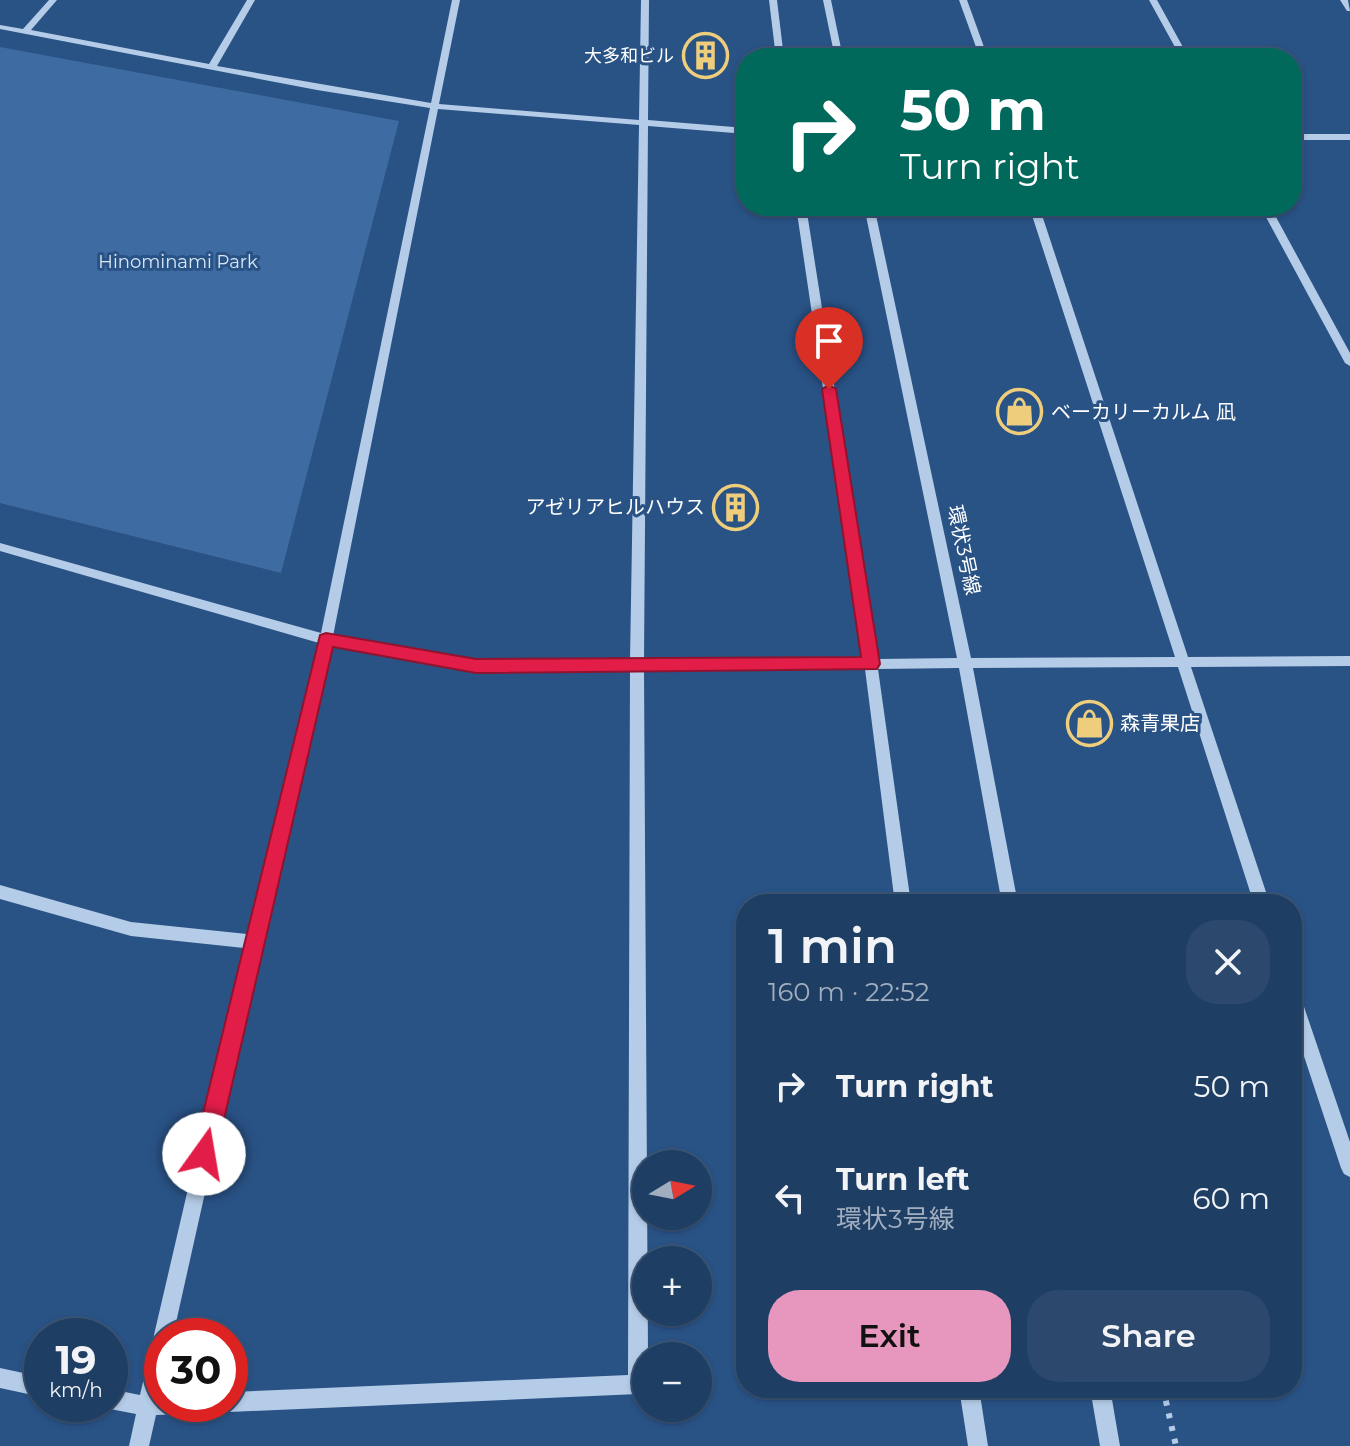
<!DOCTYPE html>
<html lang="en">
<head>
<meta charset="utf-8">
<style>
  body { margin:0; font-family:Montserrat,"Noto Sans JP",sans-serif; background:#2c496d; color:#f1f3f6; height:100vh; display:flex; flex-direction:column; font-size:30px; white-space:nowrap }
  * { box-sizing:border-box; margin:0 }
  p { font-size:26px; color:#a1aebf }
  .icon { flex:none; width:44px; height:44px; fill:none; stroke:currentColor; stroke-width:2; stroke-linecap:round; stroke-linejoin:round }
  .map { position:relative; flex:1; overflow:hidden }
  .drawer { position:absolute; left:736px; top:894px; width:566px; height:504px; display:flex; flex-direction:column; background:#1f3e64; border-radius:32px; box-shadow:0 2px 6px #0004,0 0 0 2px #3c5778 }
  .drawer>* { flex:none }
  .hud { position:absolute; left:736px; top:48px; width:566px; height:168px; border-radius:32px; box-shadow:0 2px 6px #0004,0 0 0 2px #3c5778; background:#00695c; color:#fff; overflow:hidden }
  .needle { width:52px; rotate:80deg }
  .controls { position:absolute; left:632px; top:1150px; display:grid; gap:16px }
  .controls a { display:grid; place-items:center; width:80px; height:80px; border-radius:50%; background:#1f3e64; box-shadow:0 2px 6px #0004,0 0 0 2px #3c5778; font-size:40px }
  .speed { position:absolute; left:24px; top:1318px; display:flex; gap:16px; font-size:40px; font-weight:700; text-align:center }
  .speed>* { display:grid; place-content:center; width:104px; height:104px; border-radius:50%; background:#1f3e64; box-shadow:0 2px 6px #0004,0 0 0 2px #3c5778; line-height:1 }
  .speed small { font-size:20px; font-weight:400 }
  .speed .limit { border:12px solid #d22; background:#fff; color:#111 }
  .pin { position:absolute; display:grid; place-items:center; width:68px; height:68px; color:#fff; margin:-82px -34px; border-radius:50% 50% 50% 0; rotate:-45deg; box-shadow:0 0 8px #0007 }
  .pin .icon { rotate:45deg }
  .me { position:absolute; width:88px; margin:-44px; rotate:13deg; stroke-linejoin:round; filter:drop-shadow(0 0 6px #0008) }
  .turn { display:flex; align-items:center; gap:28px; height:168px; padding:0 32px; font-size:36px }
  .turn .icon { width:104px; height:104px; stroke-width:2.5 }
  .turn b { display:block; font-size:56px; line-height:68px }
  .round { display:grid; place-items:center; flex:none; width:84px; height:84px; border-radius:32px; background:#2c496d }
  .headline { display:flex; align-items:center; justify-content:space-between; height:136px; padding:0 32px }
  h1 { font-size:48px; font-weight:600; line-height:60px }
  .cta { display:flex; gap:16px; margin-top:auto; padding:16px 32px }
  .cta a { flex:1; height:92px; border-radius:32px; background:#e797bd; color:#111; font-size:32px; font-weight:600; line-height:92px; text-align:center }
  .cta a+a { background:#2c496d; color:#f1f3f6 }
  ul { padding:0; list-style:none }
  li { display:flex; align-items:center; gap:24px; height:112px; padding:0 32px }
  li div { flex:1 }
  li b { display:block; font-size:30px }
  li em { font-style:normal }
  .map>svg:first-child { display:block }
</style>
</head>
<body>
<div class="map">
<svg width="1350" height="1446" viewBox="0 0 1350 1446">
  <rect width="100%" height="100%" fill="#295285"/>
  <!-- green -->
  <path fill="#3e6ba1" d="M0,47L399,121L281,573L0,503Z"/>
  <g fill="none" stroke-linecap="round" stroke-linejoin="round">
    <!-- path -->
    <path stroke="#b4cce7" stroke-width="6" stroke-dasharray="5 8" stroke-linecap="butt" d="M1163,1388L1176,1446"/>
    <!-- minor -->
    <path fill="#b4cce7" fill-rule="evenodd" d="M49,0H57L31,30L209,64L247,0H255L217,66L431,103L452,0H460L439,104L639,120L641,0H649L648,120L746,128V134L648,126L644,660L863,659L796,206H806L877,659L957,658L864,206H874L971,658L1175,657L1029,206H1039L1188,657L1350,656V666L1191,667L1270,904H1254L1178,667L973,668L1018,904H1002L959,668L878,669L911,904H895L865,669L644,670L648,1356L645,1391L638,1394L230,1412L223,1409L221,1404H230V1392L628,1375L630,670L476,671L331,646L261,942L173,1336H162V1386L160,1396L162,1395V1404H199L196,1411L189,1414L156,1415L149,1446H129L136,1414L110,1409L102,1404H110V1389L140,1395L244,948L131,936L0,899V885L131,922L247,934L319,643L0,551V543L321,633L430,108L317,90L0,29V25L23,29ZM438,109L639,125L630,660L476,661L333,636Z
      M769,0H777L784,58H776Z
      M823,0H831L843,58H835Z
      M959,0H967L988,58H980Z
      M1149,0H1157L1189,58H1181Z
      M1340,0H1348L1350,11H1347Z
      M1292,134H1350V140H1292Z
      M1260,206H1270L1350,353V366L1345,363Z
      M1292,987L1298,990L1300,995L1350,1142V1177L1344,1174L1341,1168L1292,1020Z
      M0,1368L42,1377V1397L0,1388Z
      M959,1388H979L988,1446H968Z
      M1090,1388H1110L1120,1446H1100Z"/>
  </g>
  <!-- route -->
  <path fill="#e11d48" stroke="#92132f" stroke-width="2" d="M829,385L836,389L880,664L877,669L476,673L333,647L216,1154L213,1162L204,1166L196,1162L193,1154L320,635L326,633L476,659L861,657L822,389Z"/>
  <!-- icons -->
  <defs>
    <symbol id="building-ring" viewBox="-11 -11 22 22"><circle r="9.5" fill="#295285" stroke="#eecd7c" stroke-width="1.5"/><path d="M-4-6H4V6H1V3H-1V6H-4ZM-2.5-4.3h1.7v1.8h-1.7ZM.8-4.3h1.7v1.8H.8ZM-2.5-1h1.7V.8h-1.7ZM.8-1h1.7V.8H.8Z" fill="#eecd7c"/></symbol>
    <symbol id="shop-ring" viewBox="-11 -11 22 22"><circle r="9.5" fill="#295285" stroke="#eecd7c" stroke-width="1.5"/><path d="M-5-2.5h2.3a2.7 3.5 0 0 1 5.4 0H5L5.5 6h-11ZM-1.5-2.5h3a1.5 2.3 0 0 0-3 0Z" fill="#eecd7c"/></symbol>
  </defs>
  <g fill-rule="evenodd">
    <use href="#building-ring" x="680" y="30" width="51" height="51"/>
    <use href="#shop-ring" x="994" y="386" width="51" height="51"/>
    <use href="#building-ring" x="710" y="482" width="51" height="51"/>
    <use href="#shop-ring" x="1064" y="698" width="51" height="51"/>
  </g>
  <g text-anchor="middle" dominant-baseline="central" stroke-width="6" stroke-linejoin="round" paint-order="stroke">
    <!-- far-poi labels -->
    <g font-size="18" fill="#fff" stroke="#295285" text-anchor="end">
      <text x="674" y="56">大多和ビル</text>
    </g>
    <!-- far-park labels -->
    <g font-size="18" fill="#d8e6f6" stroke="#295285">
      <text x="178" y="262">Hinominami Park</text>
    </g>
    <!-- poi labels -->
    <g font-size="20" fill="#fff" stroke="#295285" text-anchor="start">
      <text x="1051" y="412">ベーカリーカルム 凪</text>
      <text x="705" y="507" text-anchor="end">アゼリアヒルハウス</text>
      <text x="1120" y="723">森青果店</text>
    </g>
    <!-- street labels -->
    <g font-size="20" fill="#fff" stroke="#295285">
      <text transform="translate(964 550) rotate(78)">環状3号線</text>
    </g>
  </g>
</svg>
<div class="controls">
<a><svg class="needle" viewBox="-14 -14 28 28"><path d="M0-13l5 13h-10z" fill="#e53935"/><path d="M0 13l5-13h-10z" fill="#a1aebf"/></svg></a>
<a>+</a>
<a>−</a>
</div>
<div class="speed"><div>19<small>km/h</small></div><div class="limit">30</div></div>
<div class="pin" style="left:829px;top:389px;background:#d93025"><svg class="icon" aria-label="arrive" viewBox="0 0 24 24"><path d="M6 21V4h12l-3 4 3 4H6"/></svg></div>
<svg class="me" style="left:204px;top:1154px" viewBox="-20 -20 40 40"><circle r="19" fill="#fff"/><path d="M0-13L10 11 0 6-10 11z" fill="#e11d48"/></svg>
<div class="hud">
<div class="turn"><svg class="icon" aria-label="right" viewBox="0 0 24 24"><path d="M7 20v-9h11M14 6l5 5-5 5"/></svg><div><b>50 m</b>Turn right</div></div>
</div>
<section class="drawer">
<div class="headline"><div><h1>1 min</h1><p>160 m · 22:52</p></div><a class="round"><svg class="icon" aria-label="close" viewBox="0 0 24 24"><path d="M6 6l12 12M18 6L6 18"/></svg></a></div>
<ul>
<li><svg class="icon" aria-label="right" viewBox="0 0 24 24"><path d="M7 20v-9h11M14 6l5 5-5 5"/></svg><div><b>Turn right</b></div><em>50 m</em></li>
<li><svg class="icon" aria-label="left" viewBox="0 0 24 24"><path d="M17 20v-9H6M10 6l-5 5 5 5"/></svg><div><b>Turn left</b><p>環状3号線</p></div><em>60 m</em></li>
</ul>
<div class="cta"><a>Exit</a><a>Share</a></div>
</section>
</div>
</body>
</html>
